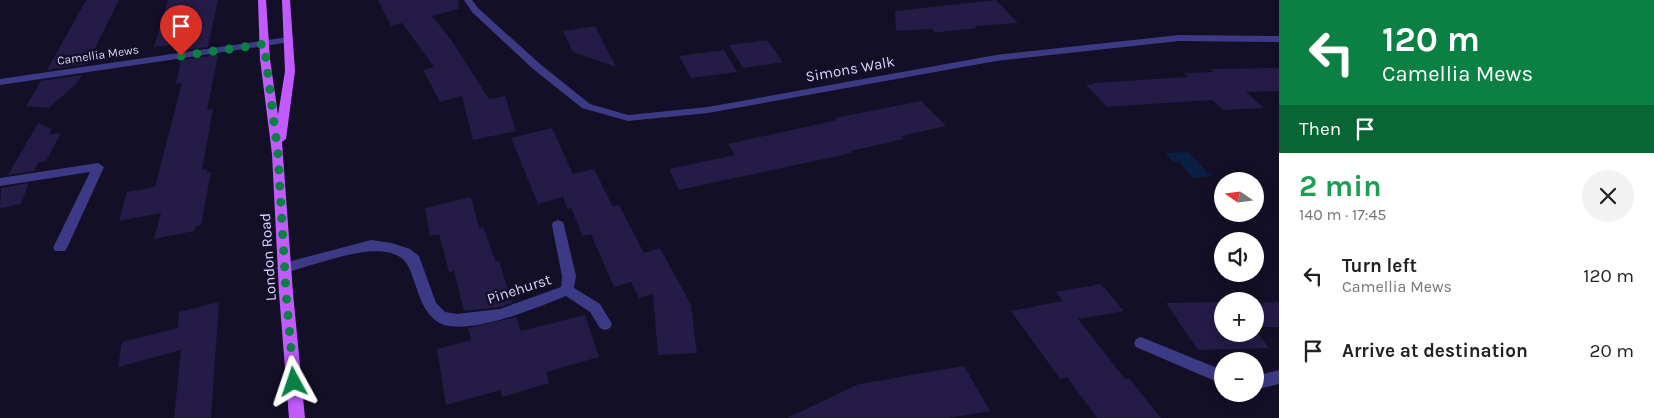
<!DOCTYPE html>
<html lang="en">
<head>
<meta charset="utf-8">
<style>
  body { margin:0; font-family:Karla,sans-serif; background:#f2f2f2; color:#222; height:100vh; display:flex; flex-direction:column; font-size:19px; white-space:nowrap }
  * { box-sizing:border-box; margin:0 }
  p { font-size:16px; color:#767676 }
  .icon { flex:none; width:28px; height:28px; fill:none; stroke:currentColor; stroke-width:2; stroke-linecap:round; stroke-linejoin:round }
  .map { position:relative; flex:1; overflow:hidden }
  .sheet { display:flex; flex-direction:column; background:#fff; width:375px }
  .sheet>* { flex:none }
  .top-card { background:#0b8043; color:#fff; overflow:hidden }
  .needle { width:32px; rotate:284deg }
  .buttons { position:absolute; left:1214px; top:172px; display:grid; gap:10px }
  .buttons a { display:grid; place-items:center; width:50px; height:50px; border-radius:50%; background:#fff; box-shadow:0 2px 12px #0003; font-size:25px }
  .pin { position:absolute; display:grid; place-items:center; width:42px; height:42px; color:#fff; margin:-51px -21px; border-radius:50% 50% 50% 0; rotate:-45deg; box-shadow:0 0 5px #0007 }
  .pin .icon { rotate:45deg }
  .me { position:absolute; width:55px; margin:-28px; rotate:355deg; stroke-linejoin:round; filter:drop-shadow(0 0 4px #0008) }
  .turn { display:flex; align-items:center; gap:18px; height:105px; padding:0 20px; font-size:22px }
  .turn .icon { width:65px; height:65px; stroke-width:2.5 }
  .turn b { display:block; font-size:35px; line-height:42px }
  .then { display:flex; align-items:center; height:48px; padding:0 20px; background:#0003; gap:10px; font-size:19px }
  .round { display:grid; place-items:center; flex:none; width:52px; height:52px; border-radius:26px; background:#f2f2f2 }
  .summary { display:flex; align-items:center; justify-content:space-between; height:85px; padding:0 20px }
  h1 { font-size:30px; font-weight:700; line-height:38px; color:#1e9e55 }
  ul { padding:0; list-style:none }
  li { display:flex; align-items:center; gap:15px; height:75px; padding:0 20px }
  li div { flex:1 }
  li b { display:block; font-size:19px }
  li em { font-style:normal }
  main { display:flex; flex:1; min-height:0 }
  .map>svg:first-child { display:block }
</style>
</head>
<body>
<main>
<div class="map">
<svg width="1279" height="418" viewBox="0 0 1279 418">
  <rect width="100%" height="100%" fill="#130f26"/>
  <!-- water -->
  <path fill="#0a1f44" d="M1188,152L1211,176L1193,178L1179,162H1173L1165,153Z"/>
  <!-- building -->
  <path fill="#241b47" d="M86,0H119L87,64L47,70Z
    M168,0H218L208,47L184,50L186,43L154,47Z
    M378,0H458L459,9L432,16L452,41L489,99L505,96L516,131L473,140L462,96L440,102L423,70L434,67L402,23L391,26Z
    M996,0L1018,23L975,26L977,28L940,32H935L932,29L896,31L895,11Z
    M595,26L616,67L573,52L563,31Z
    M767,40L783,62L743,68L729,45Z
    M724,50L737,72L691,78L679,56Z
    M218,55L207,110L213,109L202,170L207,169L206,173L211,172L201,225L196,226L194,231L154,239L161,213L119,221L127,192L155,187L182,83L176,84L181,60Z
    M1279,68V91L1246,92L1264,108L1223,110L1212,100L1107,107L1086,85H1094L1092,83L1188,77L1184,73L1214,72L1210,69Z
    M82,75L78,82L49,108L26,106L41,81Z
    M921,101L946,126L901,136L904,139L851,151L852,153L679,190L669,169L735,155L728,144L837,120L835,118Z
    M38,123L52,129L49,134L61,133L46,161L38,163L34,171L8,175Z
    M552,128L573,174L594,169L613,207L619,205L644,253L660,248L691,305L697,353L658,355L653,294L639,298L631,282L614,287L591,234L583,236L571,208L568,209L563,197L538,204L511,138Z
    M29,183L21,204L0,208L1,188Z
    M471,197L479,228L483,227L496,262L499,261L512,303L500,307L464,311L454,271L449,272L439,234L430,236L425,208Z
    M1101,284L1124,311L1078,319L1125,379L1129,378L1161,418H1097L1067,377L1060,379L1011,311L1063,301L1056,292Z
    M219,302L211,418H174L181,350L118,367L122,342L178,328L179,312Z
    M1222,302V334H1255V329L1269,348L1198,350L1166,303Z
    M1279,302V327H1255V303Z
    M585,315L599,357L546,372L549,383L502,397L501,390L446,405L437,349L471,340L468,328L516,317L521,331Z
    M964,366L990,411L948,418H787L859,384Z"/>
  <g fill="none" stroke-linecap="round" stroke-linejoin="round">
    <!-- service -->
    <path fill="#3d3a85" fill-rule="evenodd" d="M1141,337L1222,370V384L1136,347L1134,343L1136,339Z
      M1279,370V384L1255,390V376Z"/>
    <!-- minor -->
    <path fill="#3d3a85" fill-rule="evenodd" d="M464,0H472L478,8L540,64L590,104L628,115L708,107L996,55L1179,35L1279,36V42L1179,41L996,61L708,113L628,121L582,108L532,68L472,12Z
      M288,37L291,38V42L0,85V79Z
      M98,163L104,167L67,248L65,251H55L53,248L90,172L0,186V178Z
      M558,220L563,222L564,225L576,276L574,288L600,304L612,324L610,328L605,330L600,328L590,312L566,296C538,307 460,341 435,320C423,310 420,297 415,284C410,269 408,258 391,253C364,245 312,266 284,273L279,272L277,268L279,264L284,263L371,240L392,243L410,249L419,256L436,303L445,312L457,314L500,309L561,287L562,276L552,225L553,222Z"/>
    <!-- primary -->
    <path fill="#c25bff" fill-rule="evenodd" d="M258,0H266L270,59L278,115L285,71L282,0H290L295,71L286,139L282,142L293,293L305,418H289L279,293L272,154L260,59Z"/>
  </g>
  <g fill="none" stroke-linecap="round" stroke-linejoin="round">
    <!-- route -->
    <path stroke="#0b8043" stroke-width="9" stroke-dasharray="0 16.2" d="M181,56L264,44L278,154L286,292L294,382"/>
  </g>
  <g text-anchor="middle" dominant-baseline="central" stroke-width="5" stroke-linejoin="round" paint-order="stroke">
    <!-- far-street labels -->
    <g font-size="12" fill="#d9d4ff" stroke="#130f26">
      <text transform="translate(98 55) rotate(-8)">Camellia Mews</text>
    </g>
    <!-- street labels -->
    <g font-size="15" fill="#d9d4ff" stroke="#130f26">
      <text transform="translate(850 69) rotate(-10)">Simons Walk</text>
      <text transform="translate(268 257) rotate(-94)">London Road</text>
      <text transform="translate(519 289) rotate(-18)">Pinehurst</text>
    </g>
  </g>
</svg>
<div class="buttons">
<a><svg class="needle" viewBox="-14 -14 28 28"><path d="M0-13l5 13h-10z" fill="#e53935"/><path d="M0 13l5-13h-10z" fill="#767676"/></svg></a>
<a><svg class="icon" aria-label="sound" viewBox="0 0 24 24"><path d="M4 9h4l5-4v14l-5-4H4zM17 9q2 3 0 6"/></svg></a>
<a>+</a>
<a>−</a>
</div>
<div class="pin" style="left:181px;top:56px;background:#d93025"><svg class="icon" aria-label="arrive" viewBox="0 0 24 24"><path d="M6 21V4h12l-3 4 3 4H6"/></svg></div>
<svg class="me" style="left:294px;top:382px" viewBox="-20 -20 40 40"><path d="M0-17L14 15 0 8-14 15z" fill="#0b8043" stroke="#fff" stroke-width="4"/></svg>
</div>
<section class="sheet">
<div class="top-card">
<div class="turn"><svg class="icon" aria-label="left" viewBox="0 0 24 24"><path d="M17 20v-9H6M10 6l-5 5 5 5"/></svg><div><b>120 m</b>Camellia Mews</div></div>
<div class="then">Then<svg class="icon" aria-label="arrive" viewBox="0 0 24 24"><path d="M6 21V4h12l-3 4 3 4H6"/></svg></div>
</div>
<div class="summary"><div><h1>2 min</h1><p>140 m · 17:45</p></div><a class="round"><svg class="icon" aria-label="close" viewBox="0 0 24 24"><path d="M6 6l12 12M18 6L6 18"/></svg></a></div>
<ul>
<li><svg class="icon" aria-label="left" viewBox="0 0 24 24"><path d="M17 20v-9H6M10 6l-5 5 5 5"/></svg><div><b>Turn left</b><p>Camellia Mews</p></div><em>120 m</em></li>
<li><svg class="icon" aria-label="arrive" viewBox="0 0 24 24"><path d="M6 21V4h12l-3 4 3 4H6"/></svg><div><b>Arrive at destination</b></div><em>20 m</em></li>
</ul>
</section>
</main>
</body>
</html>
